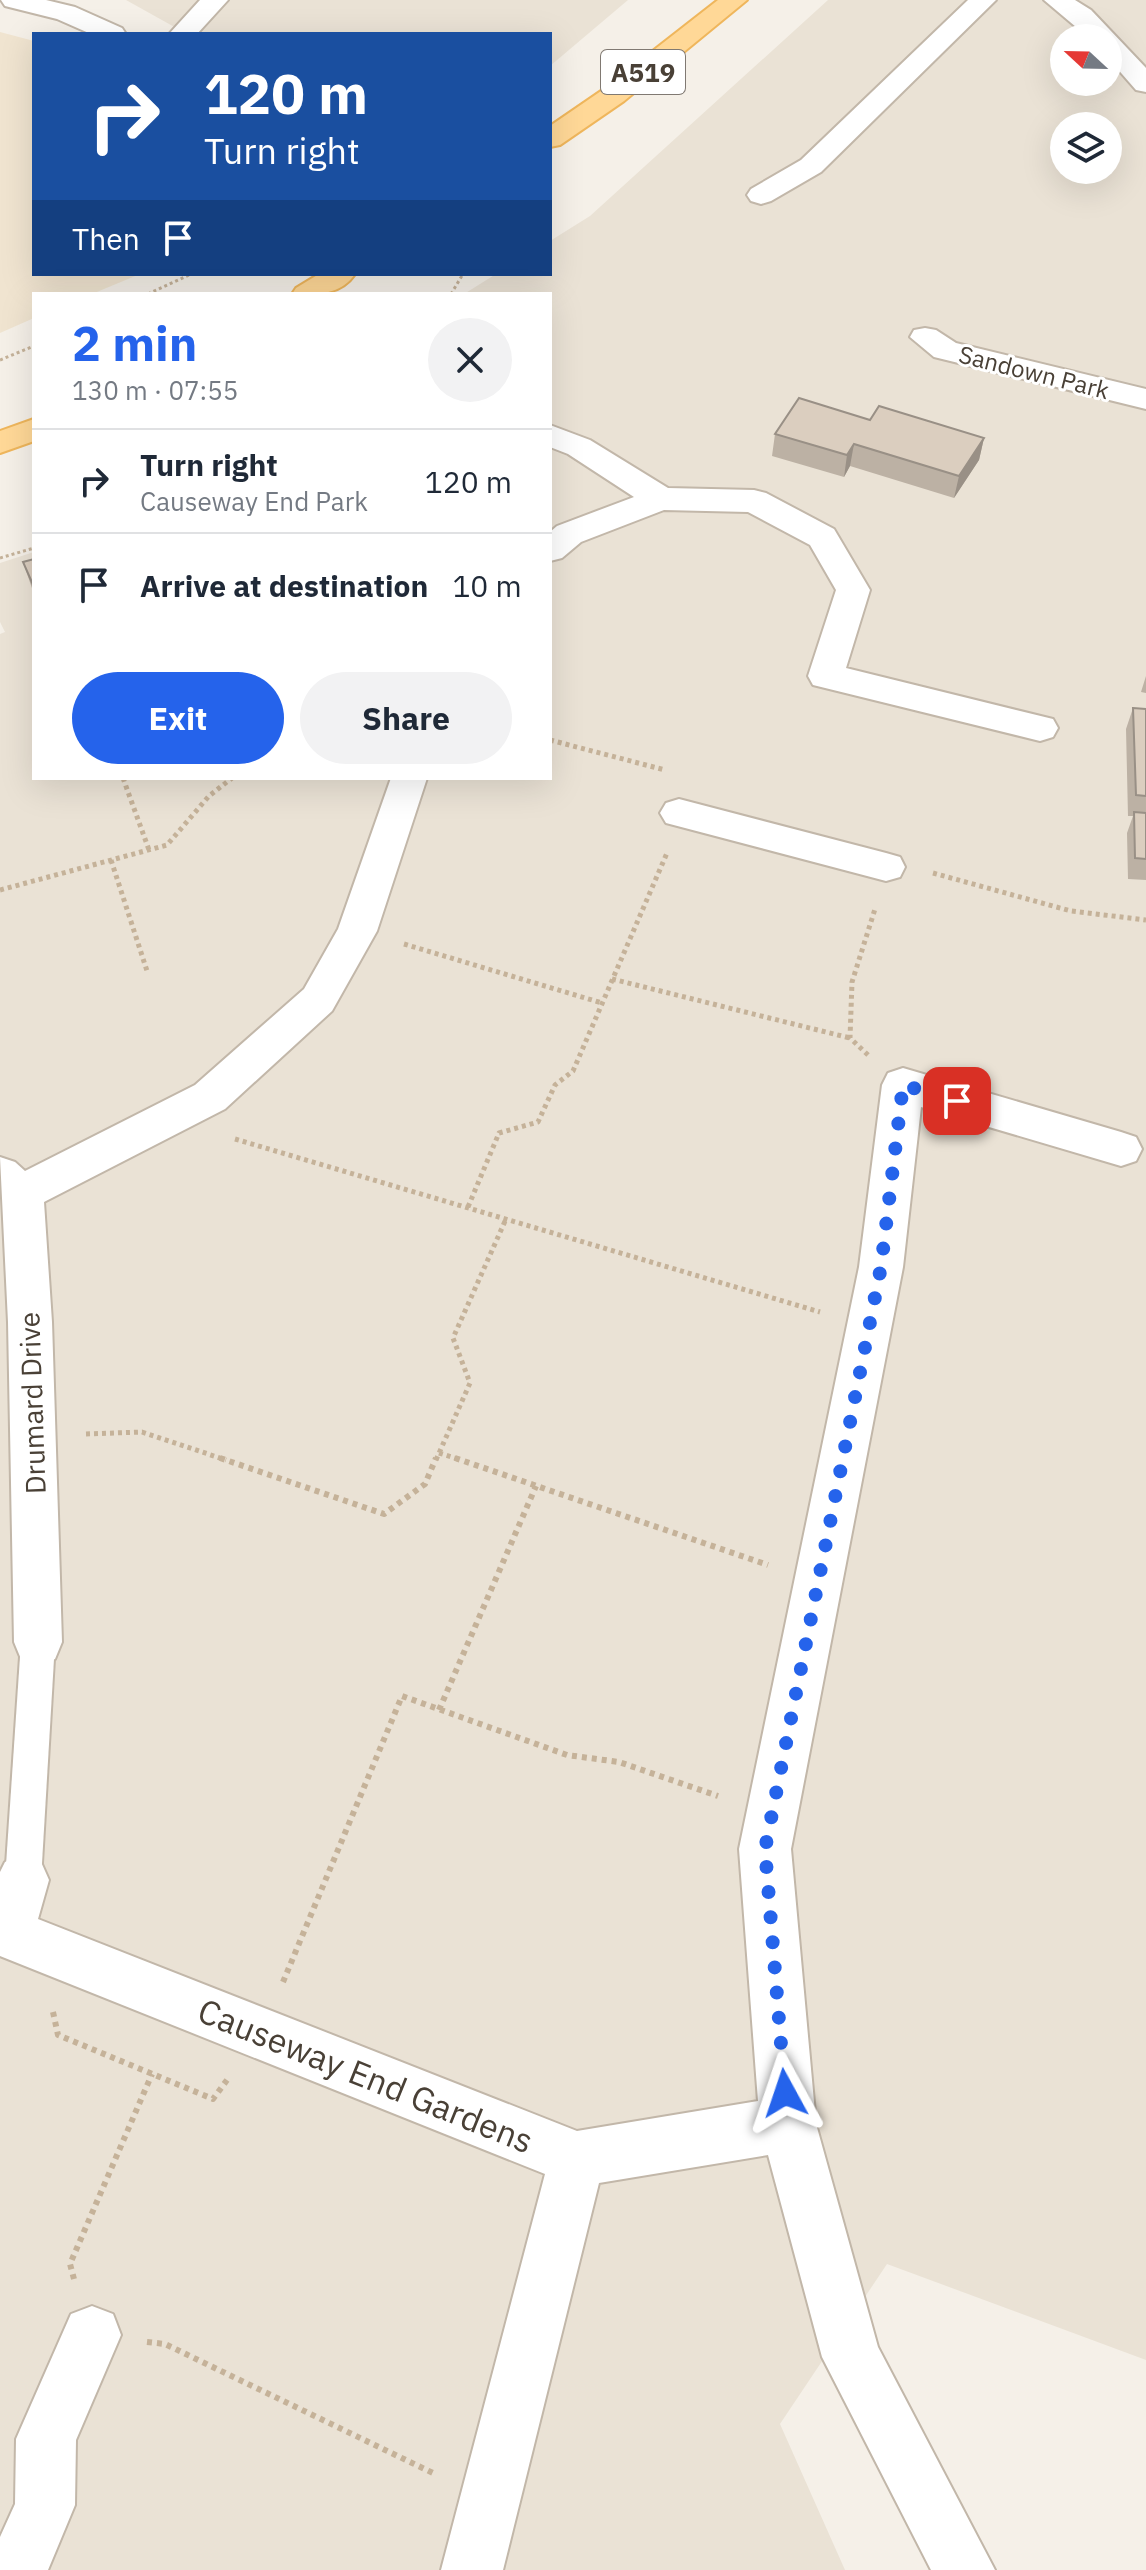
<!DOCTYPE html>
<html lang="en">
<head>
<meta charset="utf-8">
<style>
  body { margin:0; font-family:"IBM Plex Sans",sans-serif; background:#f2f2f3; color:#1f2937; height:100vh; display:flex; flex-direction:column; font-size:30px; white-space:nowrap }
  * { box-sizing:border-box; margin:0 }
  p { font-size:26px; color:#747a83 }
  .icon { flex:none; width:44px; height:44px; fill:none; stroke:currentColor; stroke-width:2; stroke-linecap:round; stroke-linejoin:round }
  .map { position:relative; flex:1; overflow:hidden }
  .details { position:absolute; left:32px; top:292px; width:520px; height:488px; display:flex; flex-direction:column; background:#fff; border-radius:0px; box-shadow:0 8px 32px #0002 }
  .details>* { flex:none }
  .banner { position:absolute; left:32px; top:32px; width:520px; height:244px; border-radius:0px; box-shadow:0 8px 32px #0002; background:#1a4fa0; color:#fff; overflow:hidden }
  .needle { width:52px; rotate:292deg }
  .controls { position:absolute; left:1050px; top:24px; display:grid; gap:16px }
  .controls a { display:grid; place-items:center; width:72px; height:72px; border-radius:50%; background:#fff; box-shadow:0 8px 32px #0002; font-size:40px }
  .pin { position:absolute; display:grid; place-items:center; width:68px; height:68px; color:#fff; margin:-34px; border-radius:16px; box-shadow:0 4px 12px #0006 }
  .me { position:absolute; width:88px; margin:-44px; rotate:355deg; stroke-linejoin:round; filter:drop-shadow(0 0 6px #0008) }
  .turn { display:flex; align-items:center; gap:28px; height:168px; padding:0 40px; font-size:36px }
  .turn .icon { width:104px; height:104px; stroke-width:2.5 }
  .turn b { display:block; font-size:56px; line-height:68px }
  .then { display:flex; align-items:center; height:76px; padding:0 40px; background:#0003; gap:16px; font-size:30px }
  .round { display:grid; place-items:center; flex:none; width:84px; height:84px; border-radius:42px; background:#f2f2f3 }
  .summary { display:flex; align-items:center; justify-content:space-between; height:136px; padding:0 40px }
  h1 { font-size:48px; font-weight:700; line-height:60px; color:#2563eb }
  .cta { display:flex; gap:16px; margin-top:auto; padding:16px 40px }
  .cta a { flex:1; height:92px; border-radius:48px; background:#2563eb; color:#fff; font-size:32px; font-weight:700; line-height:92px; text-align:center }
  .cta a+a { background:#f2f2f3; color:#1f2937 }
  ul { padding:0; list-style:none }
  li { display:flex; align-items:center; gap:24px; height:104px; padding:0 40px; border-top:2px solid #e0e1e3 }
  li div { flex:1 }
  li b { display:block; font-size:30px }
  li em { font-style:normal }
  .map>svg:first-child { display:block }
</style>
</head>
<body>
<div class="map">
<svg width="1146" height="2570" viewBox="0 0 1146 2570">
  <rect width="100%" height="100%" fill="#f5f0e8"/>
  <!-- residential -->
  <path fill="#eae2d5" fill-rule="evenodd" d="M126,0H628L550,66V34H187Z
    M828,0H1146V2360L887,2264L780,2424L845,2570H0V634L5,632L0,622V563L34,552V778H550V294H464L496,274H550V241L590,216ZM1064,38H1108V82H1064ZM1064,126H1108V170H1064Z"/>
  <!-- education -->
  <path fill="#f0e4d0" d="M0,32L34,41V274H140L92,294H34V318L0,333Z"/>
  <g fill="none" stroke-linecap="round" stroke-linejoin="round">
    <defs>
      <path id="lane" d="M38,1626L50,1631L55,1642L41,1880L36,1893L23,1898L10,1893L5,1880L21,1642L26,1631Z"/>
      <path id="street" d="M1,0H46L75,7L122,28L126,34H91L57,19L5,6Z
        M200,0H228L197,34H169Z
        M968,0H996L821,172L771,201L761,204L751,201L747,195L751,189L801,160Z
        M1044,0H1075L1091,10L1146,68V92L1136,90L1108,58V38H1089Z
        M925,328L936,330L956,343L1146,389V409L934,357L910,337L914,330Z
        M550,425L590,440L668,488L754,490L766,493L834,529L870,590L846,668L1053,719L1058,728L1053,737L1040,741L813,685L808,676L836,590L810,545L748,512L664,510L581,542L562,558L550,561V532L557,526L634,497L568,454L550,447Z
        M391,778H427L377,931L332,1011L225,1109L44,1202L52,1322L62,1642L55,1659L38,1666L21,1659L14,1642L8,1322L0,1157L15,1162L25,1171L195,1085L304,989L338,929Z
        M679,799L886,853L900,857L905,867L900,877L886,881L666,823L660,813L666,803Z
        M903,1068L1121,1132L1136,1137L1142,1149L1136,1161L1121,1166L921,1107L903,1267L791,1849L816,2124L878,2347L995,2570H931L822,2357L768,2155L599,2183L503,2570H441L545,2174L0,1956V1872L5,1862L23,1854L41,1862L49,1880L38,1919L577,2131L758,2101L739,1849L859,1267L882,1085L888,1073Z
        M92,2306L113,2314L121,2335L76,2440L75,2505L48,2570H0V2537L15,2504L16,2439L71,2314Z"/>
      <path id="primary" d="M718,0H747L624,101L560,145L550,147V126L604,89Z
        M319,274H355C340,296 316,294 292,294L296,288Z
        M34,419V441L0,453V431Z"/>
    </defs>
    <!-- lane casing -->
    <use href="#lane" stroke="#c2b7a9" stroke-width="4"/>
    <!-- street casing -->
    <use href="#street" stroke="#c2b7a9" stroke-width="4"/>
    <!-- primary casing -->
    <use href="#primary" stroke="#efb65c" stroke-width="4"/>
    <!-- path-far2 -->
    <path stroke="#c5b299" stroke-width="3" stroke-dasharray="3 3" stroke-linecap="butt" d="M148,294L191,274
      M451,294L463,274
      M0,360L34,346
      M0,558L34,548"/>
    <!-- path-far1 -->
    <path stroke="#c5b299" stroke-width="5" stroke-dasharray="4 4" stroke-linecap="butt" d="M550,740L665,770
      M123,778L149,850
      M111,860L148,974
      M933,873L1071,911L1146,920
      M0,890L167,845L209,796L232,778
      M404,944L602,1003
      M612,979L850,1038
      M868,1055L850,1038L852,982L875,909
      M235,1139L820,1312
      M468,1207L499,1133L538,1122L555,1085L573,1071L667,853
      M86,1434L142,1432L226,1460
      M439,1453L461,1460
      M436,1460L470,1383L453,1338L506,1219"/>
    <!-- path -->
    <path stroke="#c5b299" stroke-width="6" stroke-dasharray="5 5" stroke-linecap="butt" d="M220,1458L384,1514L425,1484L436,1458
      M455,1458L768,1565
      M439,1710L536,1486
      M283,1982L402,1696L567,1755L619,1762L718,1796
      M53,2012L58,2035L213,2099L227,2080
      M74,2279L70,2264L152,2074
      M147,2342L165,2344L435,2474"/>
    <!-- lane -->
    <use href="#lane" fill="#fff" fill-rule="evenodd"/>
    <!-- street -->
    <use href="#street" fill="#fff" fill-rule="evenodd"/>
    <!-- primary -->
    <use href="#primary" fill="#ffd897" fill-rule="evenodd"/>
  </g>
  <!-- wall -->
  <path fill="#bcb1a4" d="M870,420L984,438L979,460L954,498L850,466L844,477L772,456L775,434Z
    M34,559V594L23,562Z
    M1146,676V693L1141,692Z
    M1133,708L1146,709V880L1128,879L1127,833L1133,816H1128L1126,729Z"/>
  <!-- shaded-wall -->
  <path fill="#999086" d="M984,438L979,460L954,498L959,476Z
    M854,444L850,466L844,477L847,455Z"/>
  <!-- building -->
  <path fill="#dbcebf" stroke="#999086" stroke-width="2" d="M799,398L870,420L879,406L984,438L959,476L854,444L847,455L775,434Z
    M34,559V587L23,562Z
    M1133,708L1146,709V796L1136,795Z
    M1134,812L1146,813V859L1135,858Z"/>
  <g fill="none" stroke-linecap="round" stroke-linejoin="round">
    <!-- route -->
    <path stroke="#2563eb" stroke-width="14" stroke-dasharray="0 25.2" d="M785,2093L765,1849L881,1267L903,1085L957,1101"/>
  </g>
  <g text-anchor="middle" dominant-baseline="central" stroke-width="6" stroke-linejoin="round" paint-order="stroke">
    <!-- far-street labels -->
    <g font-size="24" fill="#494036" stroke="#fff">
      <text transform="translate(1034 372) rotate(14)">Sandown Park</text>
    </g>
    <!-- shield labels -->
    <rect fill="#fff" stroke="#807972" stroke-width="2" x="601" y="50" width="84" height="44" rx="6"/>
    <g font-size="26" font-weight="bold" fill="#494036">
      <text x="643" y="72">A519</text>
    </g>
    <!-- street labels -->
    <g font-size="28" fill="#494036" stroke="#fff">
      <text transform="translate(32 1403) rotate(-92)">Drumard Drive</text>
    </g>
    <!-- near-street labels -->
    <g font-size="34" fill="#494036" stroke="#fff">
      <text transform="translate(366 2075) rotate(22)">Causeway End Gardens</text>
    </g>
  </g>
</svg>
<div class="controls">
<a><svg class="needle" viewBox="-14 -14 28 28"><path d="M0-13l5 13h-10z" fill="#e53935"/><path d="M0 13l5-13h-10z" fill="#747a83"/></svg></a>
<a><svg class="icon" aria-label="layers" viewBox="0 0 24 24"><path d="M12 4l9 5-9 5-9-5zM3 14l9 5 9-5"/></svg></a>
</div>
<div class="pin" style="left:957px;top:1101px;background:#d93025"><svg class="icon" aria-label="arrive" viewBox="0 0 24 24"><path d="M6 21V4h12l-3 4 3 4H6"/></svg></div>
<svg class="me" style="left:785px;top:2093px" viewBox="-20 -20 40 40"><path d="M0-17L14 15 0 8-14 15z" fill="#2563eb" stroke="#fff" stroke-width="4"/></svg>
<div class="banner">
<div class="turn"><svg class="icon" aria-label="right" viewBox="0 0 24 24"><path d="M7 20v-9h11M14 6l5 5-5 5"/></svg><div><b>120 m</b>Turn right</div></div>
<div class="then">Then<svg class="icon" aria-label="arrive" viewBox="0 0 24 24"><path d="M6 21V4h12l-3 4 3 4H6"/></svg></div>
</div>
<section class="details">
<div class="summary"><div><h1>2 min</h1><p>130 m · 07:55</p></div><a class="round"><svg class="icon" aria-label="close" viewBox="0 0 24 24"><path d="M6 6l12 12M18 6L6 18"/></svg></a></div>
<ul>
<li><svg class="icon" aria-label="right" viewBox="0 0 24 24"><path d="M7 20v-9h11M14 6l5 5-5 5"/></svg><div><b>Turn right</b><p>Causeway End Park</p></div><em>120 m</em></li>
<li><svg class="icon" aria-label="arrive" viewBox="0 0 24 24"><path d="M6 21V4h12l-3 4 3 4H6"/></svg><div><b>Arrive at destination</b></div><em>10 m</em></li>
</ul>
<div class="cta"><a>Exit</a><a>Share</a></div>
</section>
</div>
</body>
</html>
